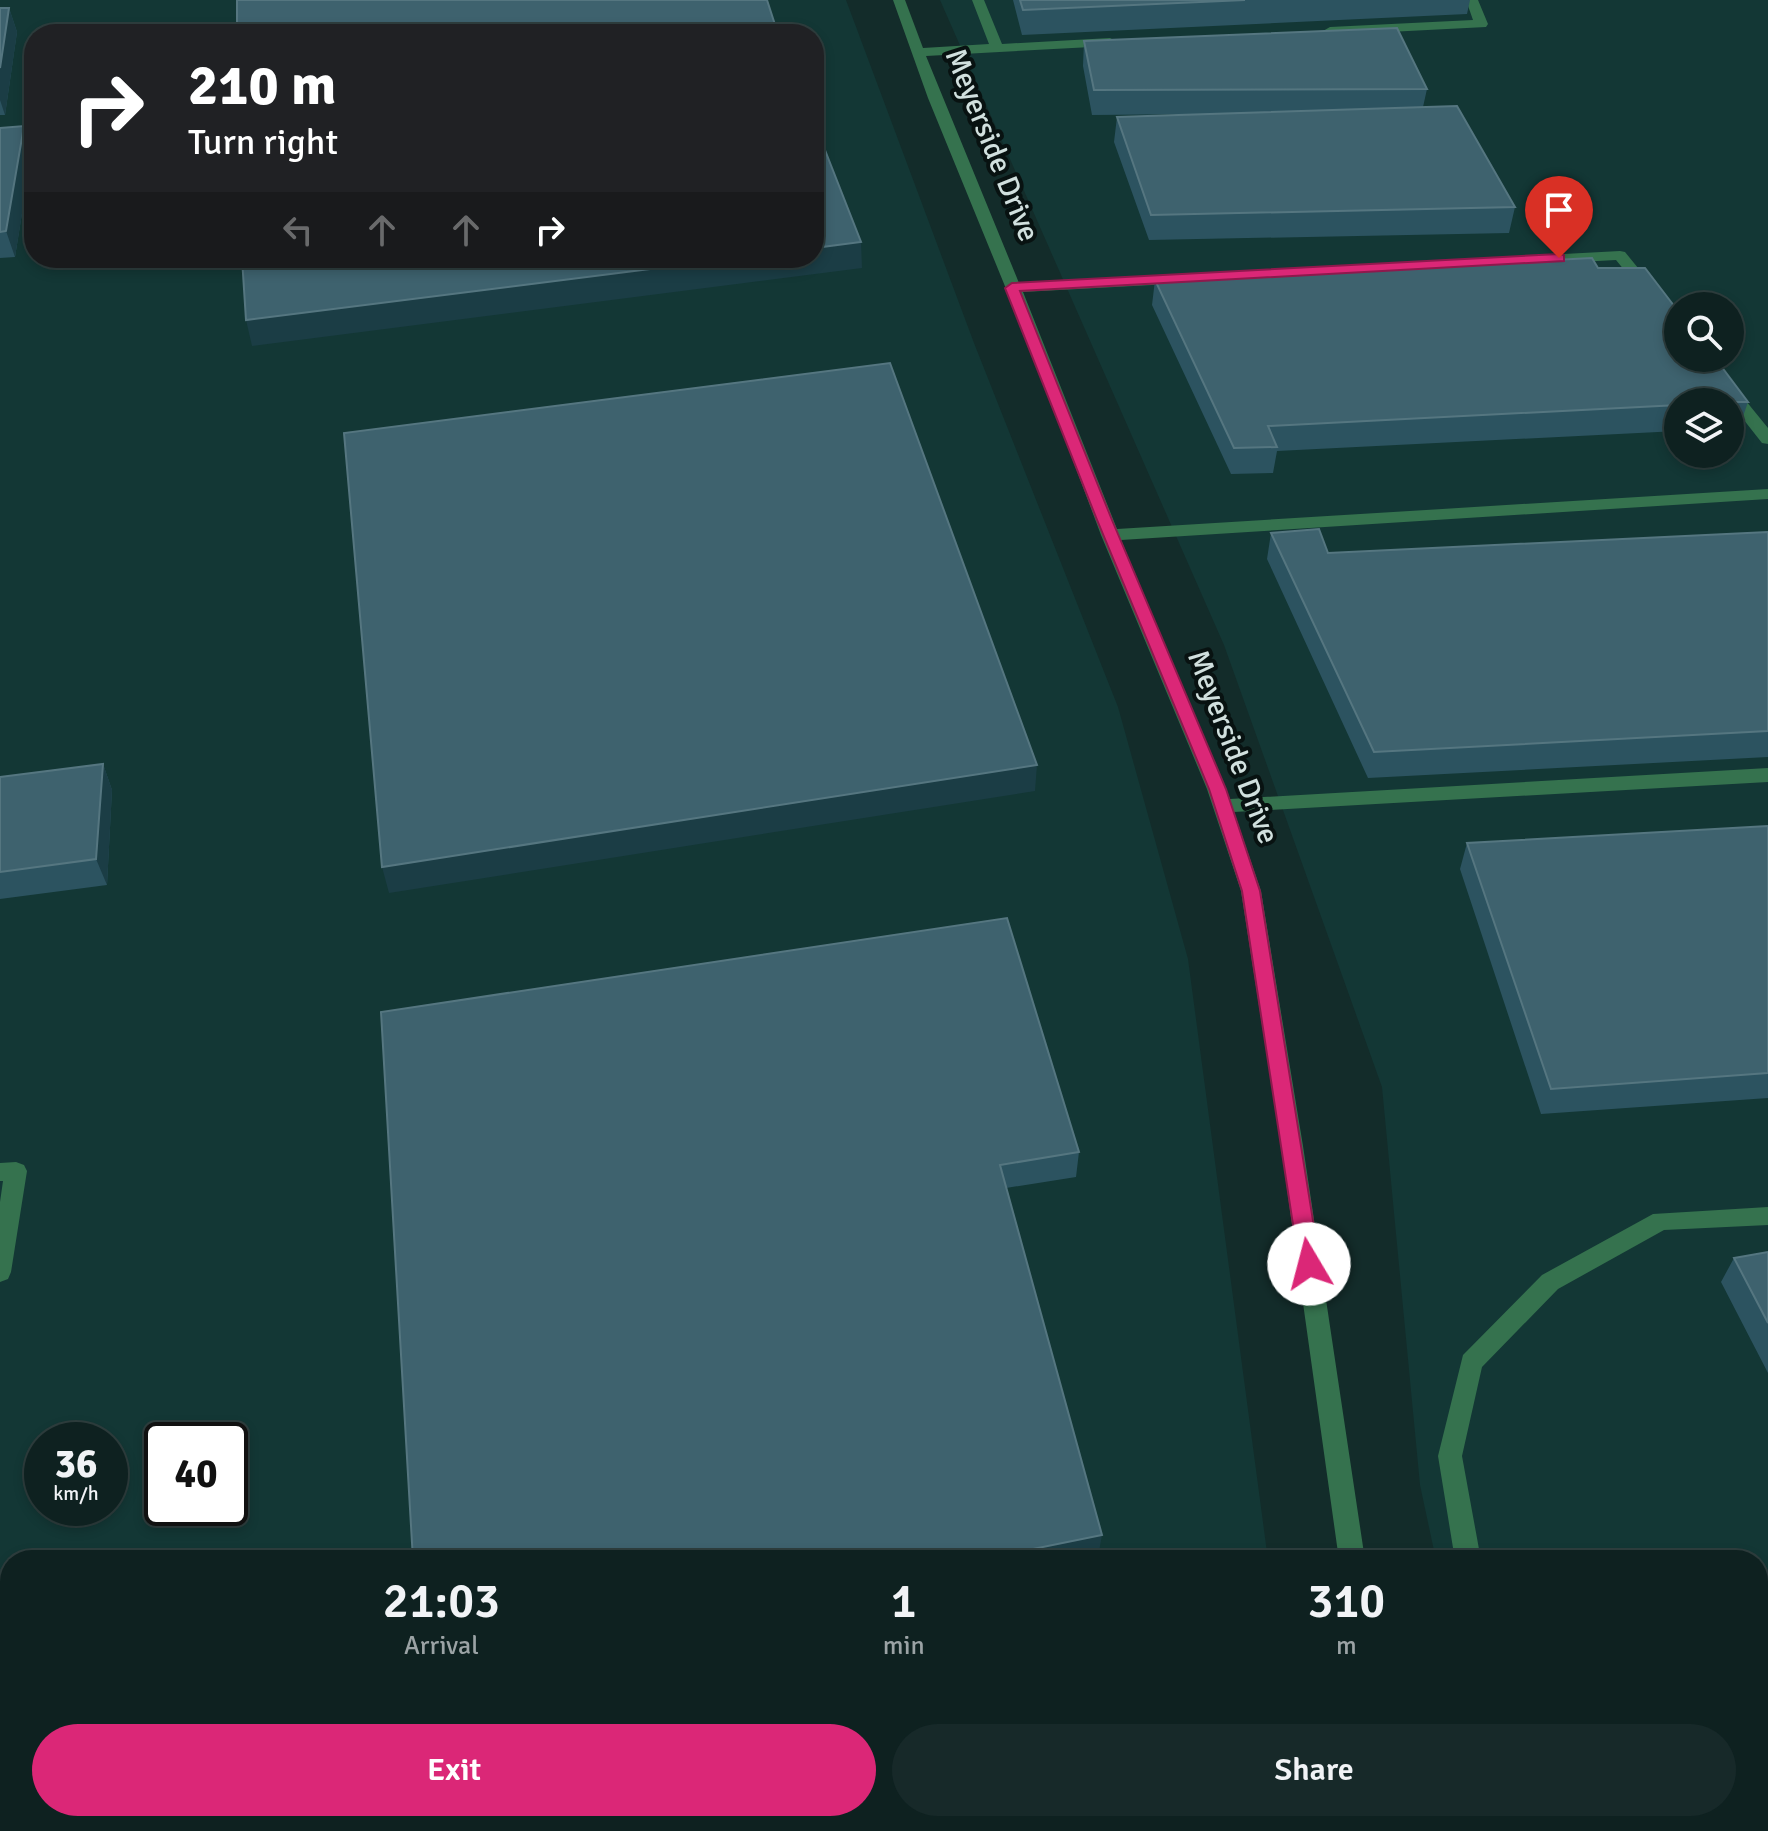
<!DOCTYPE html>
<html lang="en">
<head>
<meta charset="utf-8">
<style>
  body { margin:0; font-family:Signika,sans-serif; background:#172929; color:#f1f3f6; height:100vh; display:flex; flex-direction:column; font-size:30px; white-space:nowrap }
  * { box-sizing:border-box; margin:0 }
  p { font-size:26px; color:#9ba3a5 }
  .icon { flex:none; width:44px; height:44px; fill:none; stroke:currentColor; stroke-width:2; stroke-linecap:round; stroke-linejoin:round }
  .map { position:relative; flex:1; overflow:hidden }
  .drawer { position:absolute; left:0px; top:1550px; width:1768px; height:282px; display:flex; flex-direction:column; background:#0e2120; border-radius:32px 32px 0 0; box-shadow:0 4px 12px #0003,0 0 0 2px #2e3e3e }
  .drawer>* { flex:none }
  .top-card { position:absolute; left:24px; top:24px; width:800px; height:244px; border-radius:32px; box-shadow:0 4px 12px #0003,0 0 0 2px #2e3e3e; background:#202124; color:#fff; overflow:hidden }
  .fabs { position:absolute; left:1664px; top:292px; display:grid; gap:16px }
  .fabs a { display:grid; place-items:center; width:80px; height:80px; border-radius:50%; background:#0e2120; box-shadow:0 4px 12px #0003,0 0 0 2px #2e3e3e; font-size:40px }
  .speed { position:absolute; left:24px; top:1422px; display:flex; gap:16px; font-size:40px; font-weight:700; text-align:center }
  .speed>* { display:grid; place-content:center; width:104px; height:104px; border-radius:50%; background:#0e2120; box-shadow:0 4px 12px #0003,0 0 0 2px #2e3e3e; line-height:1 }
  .speed small { font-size:20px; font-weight:400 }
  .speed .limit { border:4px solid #111; border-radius:12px; background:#fff; color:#111 }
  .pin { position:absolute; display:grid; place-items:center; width:68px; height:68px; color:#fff; margin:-82px -34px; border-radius:50% 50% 50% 0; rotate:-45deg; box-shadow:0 0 8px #0007 }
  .pin .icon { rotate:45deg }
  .me { position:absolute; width:88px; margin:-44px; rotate:352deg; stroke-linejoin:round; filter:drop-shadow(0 0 6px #0008) }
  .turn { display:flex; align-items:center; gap:28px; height:168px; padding:0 32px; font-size:36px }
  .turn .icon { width:104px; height:104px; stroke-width:2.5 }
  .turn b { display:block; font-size:56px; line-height:68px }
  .lanes { display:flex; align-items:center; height:76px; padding:0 32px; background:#0003; justify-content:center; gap:40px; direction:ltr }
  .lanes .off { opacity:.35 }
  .eta { display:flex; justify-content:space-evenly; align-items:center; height:136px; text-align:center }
  .eta b { font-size:48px; font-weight:600; line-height:56px }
  .action { display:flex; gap:16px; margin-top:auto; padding:16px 32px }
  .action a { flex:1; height:92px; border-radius:48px; background:#db2777; color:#fff; font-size:32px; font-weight:600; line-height:92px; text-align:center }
  .action a+a { background:#172929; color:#f1f3f6 }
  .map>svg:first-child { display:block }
</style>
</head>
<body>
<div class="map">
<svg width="1768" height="1831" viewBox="0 0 1768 1831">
  <rect width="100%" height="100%" fill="#132c2a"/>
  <!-- built -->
  <path fill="#133735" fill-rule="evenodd" d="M0,0H846L974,343L1118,707L1188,959L1268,1560H10V1822H1304L1307,1831H0ZM34,34H814V258H34ZM42,1440H110V1508H42ZM162,1440H230V1508H162Z
    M940,0H1768V1831H1490L1489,1822H1758V1560H1436L1420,1485L1382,1087L1224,645ZM1678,306H1730V358H1678ZM1678,402H1730V454H1678Z"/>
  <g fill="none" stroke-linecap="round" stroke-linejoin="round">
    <!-- minor -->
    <path fill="#35724e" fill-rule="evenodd" d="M893,0H905L923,48L989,44L972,0H984L1002,44L1110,38L1117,42L1110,46L926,56L1019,283L1620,251L1625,252L1678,317V332L1673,330L1616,260L1023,292L1117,529L1768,489V499L1121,540L1230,799L1768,768V782L1234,812L1261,891L1303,1146L1365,1560H1339L1281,1146L1241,891L1207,789L1101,535L1036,362L928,98Z
      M1466,0H1478L1488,24L1486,27L1330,35L1323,31L1330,27L1473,20Z
      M1695,358H1711L1768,428V444L1762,443Z
      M16,1162L24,1165L27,1171L11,1272L8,1279L0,1282V1202L3,1181H0V1163Z
      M1768,1207V1225L1664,1230L1558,1289L1482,1367L1462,1456L1481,1560H1455L1438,1456L1463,1355L1542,1275L1653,1214Z
      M1376,1822H1404L1405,1831H1377Z
      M1530,1822H1558L1561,1831H1533Z"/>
  </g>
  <!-- wall -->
  <path fill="#2c5360" d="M1013,0H1470L1467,14L1022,35Z
    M0,8H9L17,32L5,115H0Z
    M1084,41L1427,89L1423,107L1515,207L1509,233L1149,240L1114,142L1117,117L1207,114L1092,115L1083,66Z
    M0,128L32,151L15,257L0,258Z
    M1598,268L1748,402L1739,428H1730V402H1678V431L1277,451L1273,473L1231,474L1152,305L1155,280Z
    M1768,532V757L1368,778L1267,559L1271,533L1328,553Z
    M103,764L112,790L107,885L0,899V777Z
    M1768,826V1098L1541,1114L1460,869L1467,843Z
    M381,1012L1079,1152L1076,1177L1006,1188L1098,1557L1081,1560H413Z
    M1768,1252V1373L1721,1282L1734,1258Z"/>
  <!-- shaded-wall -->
  <path fill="#1b3d45" d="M9,8L17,32L5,115L0,100V68Z
    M24,126L32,151L15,257L6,231Z
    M861,242L862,268L252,346L246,320L737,258H814V248Z
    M103,764L112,790L107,885L96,859Z
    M1037,765L1035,791L389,893L382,867Z
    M1102,1535L1098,1557L1081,1560H1027L1028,1550Z"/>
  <!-- building -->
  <path fill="#3e626e" stroke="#557680" stroke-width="2" d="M237,0H767L778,34H237Z
    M1020,0H1245L1023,10Z
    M0,8H9L0,68Z
    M1397,28L1427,89L1094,90L1084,41Z
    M1457,106L1515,207L1151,215L1117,117Z
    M814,122L861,242L814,248Z
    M24,126L6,231L0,232V128Z
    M242,258H737L246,320Z
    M1592,258L1598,268H1645L1678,311V358H1715L1748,402H1678V405L1268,426L1277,447L1234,448L1155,280Z
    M890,363L1037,765L382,867L344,433Z
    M1319,529L1328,553L1768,532V731L1374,752L1271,533Z
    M103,764L96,859L0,872V777Z
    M1768,826V1073L1551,1089L1467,843Z
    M1007,918L1079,1152L1000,1165L1102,1535L1028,1550L1031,1560H413L381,1012Z
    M1768,1252V1323L1734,1258Z
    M429,1822H1096L1099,1831H429Z"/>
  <!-- route -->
  <path fill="#db2777" stroke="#8e194d" stroke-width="2" d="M1559,254L1564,255V261L1020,291L1112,520L1226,789L1260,891L1320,1264L1317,1270L1309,1273L1302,1270L1299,1264L1242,891L1209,789L1097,520L1005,288L1012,283Z"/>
  <g text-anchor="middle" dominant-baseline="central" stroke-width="8" stroke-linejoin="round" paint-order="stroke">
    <!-- street labels -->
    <g font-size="30" fill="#d1e0de" stroke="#081211">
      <text transform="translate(992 145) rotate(68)">Meyerside Drive</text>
      <text transform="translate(1233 747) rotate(69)">Meyerside Drive</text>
    </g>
  </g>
</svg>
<div class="fabs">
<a><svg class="icon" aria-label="search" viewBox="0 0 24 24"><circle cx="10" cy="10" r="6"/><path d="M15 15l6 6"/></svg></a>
<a><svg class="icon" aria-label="layers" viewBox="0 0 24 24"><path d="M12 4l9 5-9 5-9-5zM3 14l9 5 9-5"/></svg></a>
</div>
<div class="speed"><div>36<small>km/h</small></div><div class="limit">40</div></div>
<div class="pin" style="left:1559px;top:258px;background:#d93025"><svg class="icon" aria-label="arrive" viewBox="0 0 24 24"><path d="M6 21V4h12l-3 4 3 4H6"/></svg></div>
<svg class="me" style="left:1309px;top:1264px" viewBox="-20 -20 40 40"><circle r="19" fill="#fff"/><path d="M0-13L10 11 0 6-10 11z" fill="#db2777"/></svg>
<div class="top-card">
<div class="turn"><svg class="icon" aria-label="right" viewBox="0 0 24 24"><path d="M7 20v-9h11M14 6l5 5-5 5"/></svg><div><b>210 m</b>Turn right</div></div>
<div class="lanes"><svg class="icon off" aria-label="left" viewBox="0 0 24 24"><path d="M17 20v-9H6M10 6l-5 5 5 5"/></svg><svg class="icon off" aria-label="ahead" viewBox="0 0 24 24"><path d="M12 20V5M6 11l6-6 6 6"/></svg><svg class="icon off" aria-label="ahead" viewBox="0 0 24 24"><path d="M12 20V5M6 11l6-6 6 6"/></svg><svg class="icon" aria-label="right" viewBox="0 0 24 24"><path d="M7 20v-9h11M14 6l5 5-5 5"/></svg></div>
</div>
<section class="drawer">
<div class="eta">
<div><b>21:03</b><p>Arrival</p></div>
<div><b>1</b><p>min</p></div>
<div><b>310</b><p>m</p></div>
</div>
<div class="action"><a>Exit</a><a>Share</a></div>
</section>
</div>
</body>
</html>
